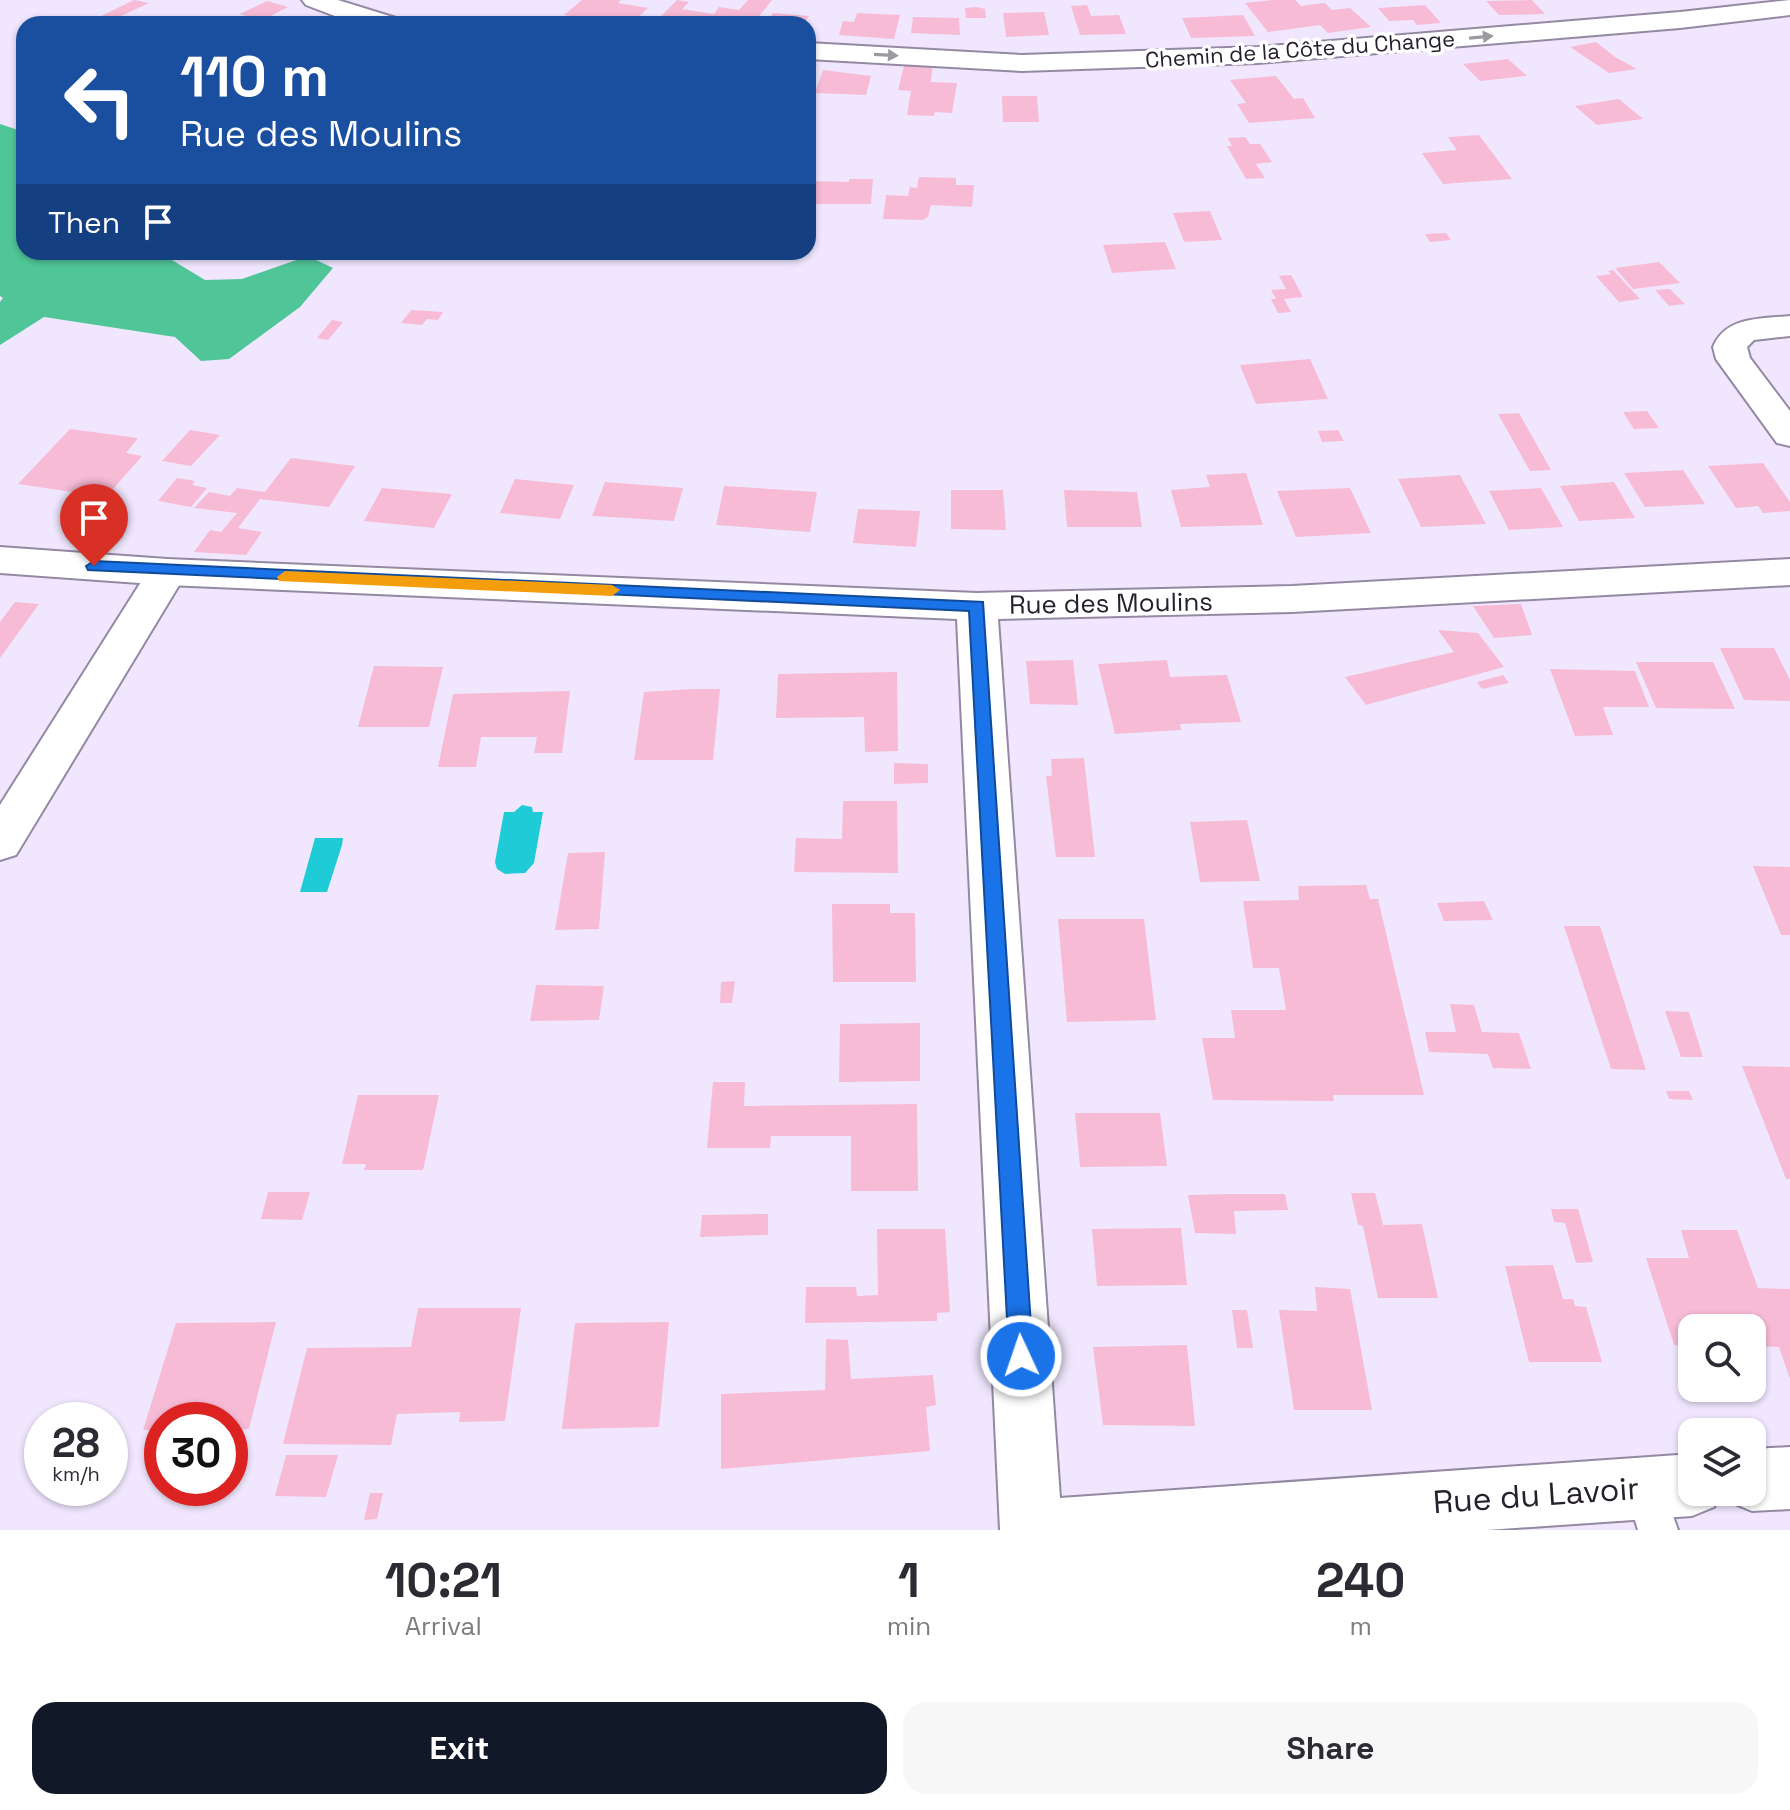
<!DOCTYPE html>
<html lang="en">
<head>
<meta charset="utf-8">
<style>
  body { margin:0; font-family:"Space Grotesk",sans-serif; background:#f7f7f7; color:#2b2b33; height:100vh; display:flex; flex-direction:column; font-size:30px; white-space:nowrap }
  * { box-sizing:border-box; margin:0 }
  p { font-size:26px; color:#7c7c81 }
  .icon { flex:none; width:44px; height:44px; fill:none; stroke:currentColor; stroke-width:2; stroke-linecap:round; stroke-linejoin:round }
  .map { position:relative; height:1530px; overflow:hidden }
  .sheet { display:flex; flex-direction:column; background:#fff; flex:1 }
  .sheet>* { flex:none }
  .top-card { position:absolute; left:16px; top:16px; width:800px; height:244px; border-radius:24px; box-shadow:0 2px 6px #0004; background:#1a4fa0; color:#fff; overflow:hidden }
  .tools { position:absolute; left:1678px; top:1314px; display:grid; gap:16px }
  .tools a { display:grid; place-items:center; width:88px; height:88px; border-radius:16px; background:#fff; box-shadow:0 2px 6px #0004; font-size:40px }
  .speed { position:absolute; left:24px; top:1402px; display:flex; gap:16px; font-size:40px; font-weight:700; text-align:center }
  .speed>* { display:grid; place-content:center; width:104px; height:104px; border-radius:50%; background:#fff; box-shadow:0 2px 6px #0004; line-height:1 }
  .speed small { font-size:20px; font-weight:400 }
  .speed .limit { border:12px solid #d22; background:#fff; color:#111 }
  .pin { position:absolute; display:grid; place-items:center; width:68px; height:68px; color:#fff; margin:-82px -34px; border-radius:50% 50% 50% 0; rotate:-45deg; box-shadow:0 0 8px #0007 }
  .pin .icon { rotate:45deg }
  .me { position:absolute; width:88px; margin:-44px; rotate:357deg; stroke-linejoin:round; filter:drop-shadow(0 0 6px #0008) }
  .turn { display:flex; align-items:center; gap:28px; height:168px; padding:0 32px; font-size:36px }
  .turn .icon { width:104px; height:104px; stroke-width:2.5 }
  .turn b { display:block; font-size:56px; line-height:68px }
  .then { display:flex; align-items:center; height:76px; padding:0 32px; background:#0003; gap:16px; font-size:30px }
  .eta { display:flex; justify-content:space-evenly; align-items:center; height:136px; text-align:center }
  .eta b { font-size:48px; font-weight:700; line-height:56px }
  .primary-button { display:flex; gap:16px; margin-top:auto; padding:16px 32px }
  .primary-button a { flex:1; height:92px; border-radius:24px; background:#111827; color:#fff; font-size:32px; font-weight:700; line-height:92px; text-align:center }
  .primary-button a+a { background:#f7f7f7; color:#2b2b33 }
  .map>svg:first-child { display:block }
</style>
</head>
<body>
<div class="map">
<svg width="1790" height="1530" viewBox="0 0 1790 1530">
  <rect width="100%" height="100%" fill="#f0e7fe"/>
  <!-- forest -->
  <path fill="#50c698" d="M0,124L24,132V252H170L172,260L205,280L242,279L308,256L333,268L300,307L229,359L201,361L175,337L44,317L0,345V302L3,298L0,296Z"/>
  <!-- water -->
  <path fill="#1fcbd6" d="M522,805L532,807L533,812H543L534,863L525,873L505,874L497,869L495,862L504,812H514Z
    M315,838H343L342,845L327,892H300Z"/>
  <!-- building -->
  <path fill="#f7bbd5" d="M134,0L149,3L104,24L89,22Z
    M582,0H621L618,3L648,8L633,22L602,16L597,21L564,15Z
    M677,0L689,2L682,9L714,14L719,7L739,10L748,0H772L753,24L707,21L705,24H653Z
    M1272,0H1295L1301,6L1325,3L1332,10L1350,8L1371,27L1328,33L1320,25L1268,32L1245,3Z
    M1532,0L1545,14L1499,15L1486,1Z
    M267,1L288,7L261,21L240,14Z
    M1087,5L1091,16L1119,15L1126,34L1080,35L1071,6Z
    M1425,5L1441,23L1417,25L1413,20L1389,21L1378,8Z
    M977,7L985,9L986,18H966L965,8Z
    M1044,12L1049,35L1006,37L1003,13Z
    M773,13L809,16L804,24H766Z
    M857,13L900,15L894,39L839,35L843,21L854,22Z
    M1243,15L1255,36L1191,38L1182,18Z
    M913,17L959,18L960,35L911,33Z
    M1596,42L1615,57L1637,69L1609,73L1570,47Z
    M1508,59L1527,76L1480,81L1463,64Z
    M905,62L933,63L931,82L957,83L952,113L935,112L934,116L907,115L911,91L898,90Z
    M823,70L871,76L866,95L815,93Z
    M1276,76L1294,99L1303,98L1315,118L1249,123L1237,104L1246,103L1230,80Z
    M1002,96H1037L1039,122H1003Z
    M1619,99L1643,119L1597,125L1575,106Z
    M1479,135L1512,179L1443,184L1422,153L1457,150L1448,137Z
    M1245,137L1250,144H1260L1272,162L1256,164L1265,178L1246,179L1227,146H1232L1228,138Z
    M919,177L956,178V185H974L972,207L931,205L928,217L922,220L883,219L886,195L908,196L910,187L917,188Z
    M849,179H873L871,204H808L809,181L849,182Z
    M1210,211L1222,240L1184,242L1173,213Z
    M1446,233L1451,240L1430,242L1425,234Z
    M1165,242L1176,269L1112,273L1103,245Z
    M1659,262L1680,283L1633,289L1615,268Z
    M1613,270L1640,299L1619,302L1596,276L1611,274L1608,271Z
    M1291,275L1303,297L1284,299L1291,312L1278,313L1271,299H1276L1271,290L1286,289L1279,276Z
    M1670,289L1685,304L1669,306L1655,290Z
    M411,310L443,312L438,320L427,319L422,325L401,323Z
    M332,320L343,322L328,340L317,338Z
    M1310,359L1328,399L1256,404L1240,365Z
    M1647,411L1659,428L1634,429L1623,412Z
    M1519,413L1551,470L1530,471L1498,414Z
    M70,429L138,438L126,453L142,456L106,497L18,484Z
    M190,430L220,435L191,466L162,461Z
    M1338,430L1344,441L1322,442L1318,431Z
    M291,458L355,466L329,507L260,499L238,528L262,532L246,555L194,552L210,530L221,532L237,513L194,508L209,492L230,496L237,488L265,492Z
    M1763,463L1790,502V511L1763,513L1758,506L1736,508L1708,466Z
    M1683,470L1705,504L1645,507L1624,473Z
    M1246,473L1263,525L1181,527L1171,490L1210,487L1206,475Z
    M1460,475L1486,524L1421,527L1398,479Z
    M177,478L195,481L192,485L207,488L191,507L158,501Z
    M515,479L574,485L560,519L500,513Z
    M605,482L683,488L674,521L592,516Z
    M1614,482L1635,518L1579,521L1560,486Z
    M724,486L817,492L810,532L716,525Z
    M382,488L452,494L434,528L364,521Z
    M1350,488L1371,533L1296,537L1277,491Z
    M1541,488L1563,527L1509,530L1489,491Z
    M951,490H1003L1006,530L951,529Z
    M1064,490L1137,492L1142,527H1067Z
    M858,509L920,511L916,547L853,543Z
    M15,602L39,604L0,658V622Z
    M1521,604L1532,635L1494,638L1473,606Z
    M1438,630L1478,633L1504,667L1366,705L1345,677L1454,652Z
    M1720,648H1774L1790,680V701L1744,700Z
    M1073,660L1078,705L1030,704L1026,661Z
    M1167,660L1170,677L1227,675L1241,722L1180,724L1181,730L1115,734L1098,664Z
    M1636,662H1713L1735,709L1656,708Z
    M374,666L443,667L429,727H358Z
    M1550,669L1635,671L1649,707H1603L1613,735L1575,736Z
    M897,672L898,751L865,752L864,717L776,718L778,674Z
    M1503,675L1509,683L1482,689L1477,682Z
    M692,689H720L713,760H634L644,692Z
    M570,691L562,753H534L537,737H481L476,767H438L453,694Z
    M1084,758L1095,857H1056L1046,776H1052L1051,759Z
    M894,763L928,764V783L894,784Z
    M843,801H897L898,873L794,872L796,838L842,839Z
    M1247,820L1260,881L1200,882L1190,822Z
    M605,852L599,929L555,930L568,853Z
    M1753,866L1790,867V935H1781Z
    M1366,885L1370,899H1378L1424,1095H1333L1334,1101L1213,1100L1202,1038H1235L1231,1010H1286L1279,968H1253L1243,901L1299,900L1298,886Z
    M1484,901L1493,920L1444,921L1437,903Z
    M832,904H890V913H915L916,982H833Z
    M1058,919H1144L1156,1020L1067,1022Z
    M1564,926H1600L1646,1070L1611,1069Z
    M735,981L732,1003H720L721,982Z
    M536,985L604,986L599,1020L530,1021Z
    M1450,1004L1474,1005L1482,1032L1519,1033L1531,1069L1493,1068L1488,1054L1429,1052L1425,1032H1456Z
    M1665,1011L1689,1012L1703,1057H1681Z
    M920,1023V1081L839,1082L840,1024Z
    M1742,1066L1790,1067V1179H1786Z
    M713,1082H745L744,1106L917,1104L918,1191H851V1136H771L770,1148H707Z
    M1666,1091H1689L1693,1100L1669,1099Z
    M358,1095H439L423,1170H364L366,1164H342Z
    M1075,1113H1160L1167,1166L1080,1167Z
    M268,1192H310L302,1220L261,1219Z
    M1351,1193H1375L1383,1225L1422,1224L1438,1298H1378L1363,1226L1358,1225Z
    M1230,1194H1285L1288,1210L1234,1211L1236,1234L1195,1233L1188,1195Z
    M1551,1209H1578L1593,1262L1576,1263L1565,1223L1554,1222Z
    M768,1214V1235L700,1237L702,1215Z
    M1181,1228L1187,1285L1097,1286L1092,1229Z
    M877,1229H945L950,1312L937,1313V1321L805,1323L806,1287H856L857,1296L878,1295Z
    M1681,1230H1737L1758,1288L1790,1289V1379L1779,1347L1752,1346V1328H1692V1346L1674,1345L1646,1258H1689Z
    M1553,1265L1563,1299H1573L1575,1306L1586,1307L1602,1362H1529L1505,1266Z
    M1315,1287L1350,1289L1372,1410H1294L1279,1310L1317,1311Z
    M418,1308H521L505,1421L459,1422L460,1412L397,1414L391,1445L283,1444L307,1348L411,1347Z
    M1232,1310H1247L1253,1348H1237Z
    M276,1322L249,1429L230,1430V1420H162V1430H143L176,1323Z
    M669,1322L659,1427L562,1429L575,1323Z
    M826,1339L848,1340L851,1379L933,1375L936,1405L926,1407L930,1451L721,1469V1394L825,1390Z
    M1187,1345L1195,1426L1103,1425L1093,1347Z
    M286,1455H338L326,1497L275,1496Z
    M370,1493H383L377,1519L364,1520Z"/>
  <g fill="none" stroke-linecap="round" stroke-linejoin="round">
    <defs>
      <path id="lane" d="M1644,1469L1658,1474L1678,1530H1638L1625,1488L1630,1474Z"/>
      <path id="street" d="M302,0H338L396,18L400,24H356L306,5Z
        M1790,0V15L1680,28L1258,63L1022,71L808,59V43L1022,55L1258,47L1680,12Z
        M1790,316V336L1754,340L1747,347L1750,358L1790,411V446L1777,443L1716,359L1713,347C1726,316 1761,319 1790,316Z
        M0,547L167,559L977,593L1292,586L1790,559V585L1292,612L998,619L1060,1498L1692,1454V1492H1720L1714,1507L1692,1516L1487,1530H1000L957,619L167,585L0,573Z
        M1790,1447V1509L1752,1511L1730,1502L1726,1492H1752V1449Z"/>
      <path id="secondary" d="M167,559L181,563L187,572L16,855L0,860V805L153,563Z"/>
    </defs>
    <!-- lane casing -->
    <use href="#lane" stroke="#9389a2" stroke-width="4"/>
    <!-- street casing -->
    <use href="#street" stroke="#9389a2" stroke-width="4"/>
    <!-- secondary casing -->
    <use href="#secondary" stroke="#9389a2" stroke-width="4"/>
    <!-- lane -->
    <use href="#lane" fill="#fff" fill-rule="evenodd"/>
    <!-- street -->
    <use href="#street" fill="#fff" fill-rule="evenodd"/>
    <!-- secondary -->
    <use href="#secondary" fill="#fff" fill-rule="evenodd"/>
  </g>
  <!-- one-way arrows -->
  <defs><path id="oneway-solid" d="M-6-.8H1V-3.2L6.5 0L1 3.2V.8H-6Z" transform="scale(2)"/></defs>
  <g fill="#9d9ba0">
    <use href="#oneway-solid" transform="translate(1481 37) rotate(-5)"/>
    <use href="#oneway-solid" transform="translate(886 55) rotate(3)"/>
  </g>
  <!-- route -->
  <path fill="#1a73e8" stroke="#114b97" stroke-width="2" d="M94,561L983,602L1033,1356L1030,1364L1021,1367L1013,1364L1009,1356L969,611L88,570L86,566Z"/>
  <!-- slow -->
  <path fill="#f59e0b" d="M285,571L612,585L620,590L612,596L279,581L277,577Z"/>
  <g text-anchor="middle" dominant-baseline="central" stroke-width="7" stroke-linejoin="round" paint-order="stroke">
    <!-- far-street labels -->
    <g font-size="22" fill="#25202b" stroke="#fff">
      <text transform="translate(1300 49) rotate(-4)">Chemin de la Côte du Change</text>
    </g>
    <!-- street labels -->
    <g font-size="26" fill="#25202b" stroke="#fff">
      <text transform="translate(1111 603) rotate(-1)">Rue des Moulins</text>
    </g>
    <!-- near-street labels -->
    <g font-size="32" fill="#25202b" stroke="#fff">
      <text transform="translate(1536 1495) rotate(-4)">Rue du Lavoir</text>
    </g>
  </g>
</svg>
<div class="tools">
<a><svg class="icon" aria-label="search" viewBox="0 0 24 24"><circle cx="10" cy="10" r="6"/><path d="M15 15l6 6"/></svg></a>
<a><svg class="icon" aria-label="layers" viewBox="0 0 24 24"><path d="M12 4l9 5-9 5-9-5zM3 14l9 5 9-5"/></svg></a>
</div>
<div class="speed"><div>28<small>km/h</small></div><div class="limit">30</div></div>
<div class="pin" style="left:94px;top:566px;background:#d93025"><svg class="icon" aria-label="arrive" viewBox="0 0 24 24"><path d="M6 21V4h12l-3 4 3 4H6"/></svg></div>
<svg class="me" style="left:1021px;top:1356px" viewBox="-20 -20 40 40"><circle r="17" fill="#1a73e8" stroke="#fff" stroke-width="3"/><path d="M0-11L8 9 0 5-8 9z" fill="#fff"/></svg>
<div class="top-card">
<div class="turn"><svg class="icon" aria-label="left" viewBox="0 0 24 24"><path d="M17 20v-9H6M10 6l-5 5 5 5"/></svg><div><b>110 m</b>Rue des Moulins</div></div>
<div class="then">Then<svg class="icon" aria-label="arrive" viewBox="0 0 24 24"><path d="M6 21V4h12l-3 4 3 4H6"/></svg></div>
</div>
</div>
<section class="sheet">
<div class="eta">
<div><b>10:21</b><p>Arrival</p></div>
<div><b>1</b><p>min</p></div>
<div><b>240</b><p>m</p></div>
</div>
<div class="primary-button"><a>Exit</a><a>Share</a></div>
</section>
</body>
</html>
